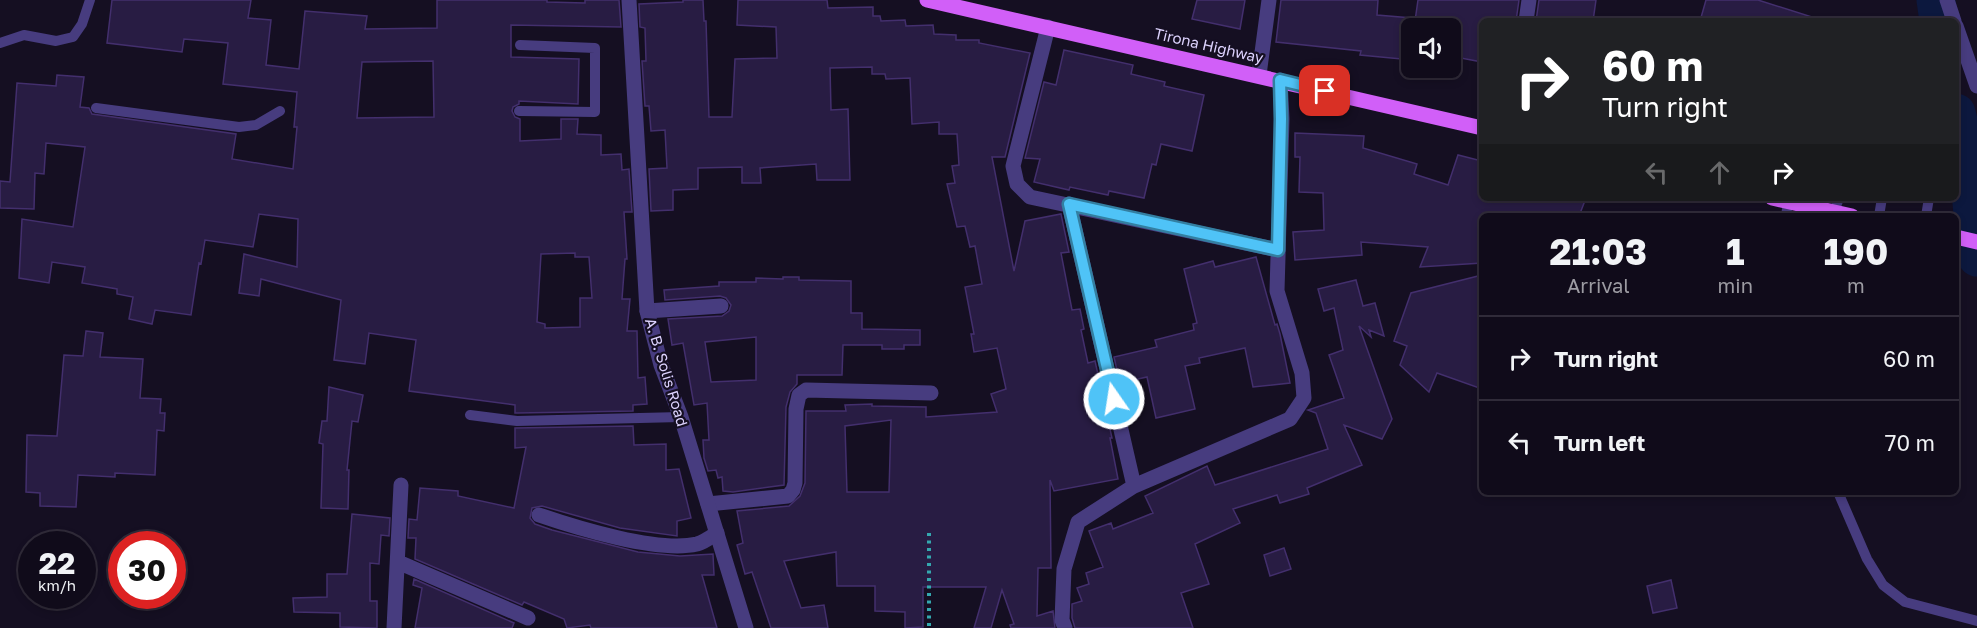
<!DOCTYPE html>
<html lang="en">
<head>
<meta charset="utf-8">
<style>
  body { margin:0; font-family:"Golos Text",sans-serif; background:#1e1927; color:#f1f3f6; height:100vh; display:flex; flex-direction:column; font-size:22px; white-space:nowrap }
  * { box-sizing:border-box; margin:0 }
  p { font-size:20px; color:#9c9ba2 }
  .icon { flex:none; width:33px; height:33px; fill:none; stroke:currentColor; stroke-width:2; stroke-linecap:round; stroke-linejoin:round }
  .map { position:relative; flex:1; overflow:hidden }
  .drawer { position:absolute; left:1479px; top:213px; width:480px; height:282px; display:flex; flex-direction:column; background:#100b1a; border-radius:9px; box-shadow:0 3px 9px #0003,0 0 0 2px #302b39 }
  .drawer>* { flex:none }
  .hud { position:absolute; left:1479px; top:18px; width:480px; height:183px; border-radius:9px; box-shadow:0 3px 9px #0003,0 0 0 2px #302b39; background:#202124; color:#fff; overflow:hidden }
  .fabs { position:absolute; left:1401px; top:18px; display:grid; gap:12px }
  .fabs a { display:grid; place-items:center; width:60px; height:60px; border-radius:9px; background:#100b1a; box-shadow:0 3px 9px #0003,0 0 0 2px #302b39; font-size:30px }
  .speed { position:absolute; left:18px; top:531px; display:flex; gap:12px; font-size:30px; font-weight:700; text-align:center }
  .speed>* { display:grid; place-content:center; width:78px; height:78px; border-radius:50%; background:#100b1a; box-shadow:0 3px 9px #0003,0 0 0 2px #302b39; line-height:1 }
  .speed small { font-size:15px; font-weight:400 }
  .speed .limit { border:9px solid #d22; background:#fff; color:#111 }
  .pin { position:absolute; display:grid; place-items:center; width:51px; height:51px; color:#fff; margin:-26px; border-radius:12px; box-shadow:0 3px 9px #0006 }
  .me { position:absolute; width:66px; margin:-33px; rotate:347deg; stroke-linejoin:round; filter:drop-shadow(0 0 4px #0008) }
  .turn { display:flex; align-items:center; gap:21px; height:126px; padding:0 24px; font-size:27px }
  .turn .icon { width:78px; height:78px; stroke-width:2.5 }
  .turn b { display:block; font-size:42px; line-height:51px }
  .lanes { display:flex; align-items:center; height:57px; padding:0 24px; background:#0003; justify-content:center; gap:30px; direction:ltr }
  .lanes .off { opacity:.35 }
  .eta { display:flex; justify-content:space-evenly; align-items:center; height:102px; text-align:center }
  .eta b { font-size:36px; font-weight:700; line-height:42px }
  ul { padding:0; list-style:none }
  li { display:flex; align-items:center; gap:18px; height:84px; padding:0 24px; border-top:2px solid #302b39 }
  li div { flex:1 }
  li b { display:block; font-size:22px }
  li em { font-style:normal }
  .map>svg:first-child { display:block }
</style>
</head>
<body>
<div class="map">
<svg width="1977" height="628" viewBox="0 0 1977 628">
  <rect width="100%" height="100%" fill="#150f22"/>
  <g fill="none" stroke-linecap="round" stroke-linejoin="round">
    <!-- river -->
    <path stroke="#0c183e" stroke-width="39" d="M1936,0L1939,21
      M1956,113L1968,160L1977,257"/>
  </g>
  <!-- building -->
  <path fill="#281c43" stroke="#432f6d" stroke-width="1.5" fill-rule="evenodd" d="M112,0H251L248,18L271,20L266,65L299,69L305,11L367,16L365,29L437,28V0H547V2L585,3V0H619L621,27L511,25V57L579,59L578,104L519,101V104L513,107L512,111L515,117L520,119V141L561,139V119H578L577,134L601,135V155L621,154L622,170L629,169L632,212H624L627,259H625L622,299H630L627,331H637L638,378L645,377L647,404L633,405V411L517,413H515V405L409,391L416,340L369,333L365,364L334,360L341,300L261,279L259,296L239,293L244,254L297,267L298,219L259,214L253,247L205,240L201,264L199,263L191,315L155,310L152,324L129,319L133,297L117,294V289L82,283L85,267L52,262L49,283L19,278L22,219L73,227L85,147L46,143L44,174L35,173L34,209L0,208V181L10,182L17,83L56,86L57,75L84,77L80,107L89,108L92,114L236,134L232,159L293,169L297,127H294L297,92L223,84L228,43L184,39L182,52L107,43ZM433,61L434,117L357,118L362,62ZM575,253V257H589L592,298H580V327L545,328V324L537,322L541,254Z
    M683,0H703L704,21H706L709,117H732L735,59L777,58L776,27L737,25L738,0H827L828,8L873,7V16H880L881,21L905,20L906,26L933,25L934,34L956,35V40H979V43L1030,53L1005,157H992L1014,271L1025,221L1061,214L1069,252L1061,253L1072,310L1080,309L1084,329L1081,330L1088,363L1095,361L1112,438H1110L1118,479L1054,491L1050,480L1051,568H1038L1037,616L1053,611L1055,628H1011L1010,625L1014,624L1002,590L991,628H974L986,587H923V627L905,628V612L875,611V586H837L836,552L784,561L801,608L824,605L828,628H771L752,572L745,574L737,545L743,543L737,511L789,506L800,496L805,483L806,411H846L845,405L872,404V406L926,407V417L997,412L991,394L1006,389L997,348L974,352L971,334H974L965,287L982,284L975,246L970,247L965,226L957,227L947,184L955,183L952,166L959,165L957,134H939V122L912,124L910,78L886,79L885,74H872V67L830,68L831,110L848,109L850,180H817L816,164L760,168L761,183H742V167L698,168V189L673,190V210L651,211L649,169L667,168L665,130L651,131L649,106H645L642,61H646L645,28L640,27L639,4L683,2ZM891,420L889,492H847L845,426Z
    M1197,0H1245L1240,29L1192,19Z
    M1281,0H1378L1377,15L1412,18V60L1360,55L1361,51L1276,42Z
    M1418,0H1519L1516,21H1482V62L1450,56V28H1414Z
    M1539,0H1596L1593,21H1536Z
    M1706,0H1758L1812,17V21H1700Z
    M1064,50L1133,65L1131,74L1165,82L1164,86L1204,95L1192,151L1161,144L1156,165L1152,164L1144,198L1109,191L1108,195L1070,187L1069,190L1034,182L1040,159L1025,158L1044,82L1056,85Z
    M1295,133L1364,136L1363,148L1417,164L1414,174L1448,185L1458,155L1482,161V198H1586L1579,216H1482V263L1420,267L1428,247L1361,242L1362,255L1295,260L1293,232L1324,230L1323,193L1299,192L1300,157H1295Z
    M1256,257L1275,325L1277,324L1280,334L1290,383L1253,387L1245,348L1199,358L1200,363L1185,366L1195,409L1156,418L1147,377L1120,383L1114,357L1157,347L1155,340L1194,330L1193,324L1197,323L1184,269L1213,261L1215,267Z
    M1482,275V389L1437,373L1429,392L1400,365L1407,346L1394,341L1411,293Z
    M783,277H799V280L851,281V313H862V329L920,330V345H904V349H882V345H843L842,375H797V384L790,392L786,407L784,485L733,492L723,491L722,477L718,478L716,470L708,471L704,458L703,440H709L707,403L694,405L683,343L672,345L668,319L722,316L729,311L731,305L726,298L720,296L665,300L664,290L719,286V282H756V278L783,279ZM756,337V380L711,382L705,342Z
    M1356,280L1363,306L1375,303L1384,336L1369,330L1371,337L1359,326L1392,419L1382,439L1344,425L1362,465L1307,488L1309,494L1280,503L1277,495L1233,509L1240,523L1195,544L1209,584L1181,593L1193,628H1075L1072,618V604L1082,601L1077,588L1089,584L1086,573L1103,567L1089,531L1111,523L1113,529L1153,513L1145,496L1207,466L1215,485L1328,449L1316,413L1308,410L1344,398L1329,355L1343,350L1334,308L1324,311L1318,289Z
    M86,331L103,333L100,357L143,359L140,398L161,399L160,413H165L164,431L157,430L155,475L115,473V477L78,475L76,507L40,506V493L26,492L27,435L57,436L64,355L83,356Z
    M329,387L363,395L358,422L352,421L347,470H349L348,509L321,508L323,444L319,443L322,421H327Z
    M633,426L634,445L666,444V470L679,469L691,518L677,521V536L620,528L542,506L532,508L530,518L535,524L552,530L638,552L680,556L713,554L714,575H702L717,628H591L590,625L567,628L564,619L524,602L522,605L415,559L416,538H408L409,519L417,520L420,488L458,491V496L514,508L526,447L515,448V428Z
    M352,514L390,518L389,536L381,535L379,564L370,563V601H377V628L340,627V613L294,612L293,598L327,597V574H347Z
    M1284,548L1291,569L1270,576L1264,555Z
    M414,579L514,623L512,628H415L422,588L413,585Z
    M1671,580L1677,608L1653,613L1647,586Z"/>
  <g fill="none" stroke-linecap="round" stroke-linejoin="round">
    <!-- path -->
    <path stroke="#34a8af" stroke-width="4" stroke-dasharray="3 4.5" stroke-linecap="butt" d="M929,533V628"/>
    <!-- service -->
    <path stroke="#473c7f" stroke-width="10" d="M0,43L24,35L56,41L73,37L82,24L90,0
      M96,108L239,127L256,125L280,111
      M519,111L595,112V48L520,45
      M1834,212L1839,198
      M1786,216L1788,202
      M1879,216L1882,198
      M1926,216L1929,198
      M470,415L517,421L681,417
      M1838,492L1867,559L1883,585L1905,602L1977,621"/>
    <!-- minor -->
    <path stroke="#473c7f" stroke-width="15" d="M1947,0L1954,21
      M1526,21L1529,0
      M1956,26L1977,86
      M1048,27L1013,166L1017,184L1030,197L1278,250
      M1259,75L1269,0
      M1069,204L1134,486
      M647,311L721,306
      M708,504L788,496L793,490L795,483L796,409L799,395L806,390L931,393
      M539,515C577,528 658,553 697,544C704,542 711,537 717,533
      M398,562L528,618
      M394,628L401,485
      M1065,628L1062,620L1064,569L1078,522L1134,486L1290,419L1304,398L1302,373L1277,291L1282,119L1280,80"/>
    <!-- tertiary -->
    <path stroke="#473c7f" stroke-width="15" d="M629,0L647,311L661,365L681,417L746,628"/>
    <!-- primary -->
    <path stroke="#d15ff8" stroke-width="15" d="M927,0L1482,128
      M1772,198L1852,216
      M1956,237L1977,242"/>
  </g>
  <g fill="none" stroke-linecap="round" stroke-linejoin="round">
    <defs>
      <path id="route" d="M1114,399L1069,204L1278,250L1281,119L1280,80L1325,91"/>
    </defs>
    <!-- route casing -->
    <use href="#route" stroke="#337fa1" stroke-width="15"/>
    <!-- route -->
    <use href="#route" stroke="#4fc3f7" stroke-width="10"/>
  </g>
  <g text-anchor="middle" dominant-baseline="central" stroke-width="4.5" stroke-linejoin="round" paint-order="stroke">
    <!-- street labels -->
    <g font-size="15" fill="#dcd2fd" stroke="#150f22">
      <text transform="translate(1209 45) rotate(13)">Tirona Highway</text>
      <text transform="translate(667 372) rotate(73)">A. B. Solis Road</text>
    </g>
  </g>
</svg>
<div class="fabs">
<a><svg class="icon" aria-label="sound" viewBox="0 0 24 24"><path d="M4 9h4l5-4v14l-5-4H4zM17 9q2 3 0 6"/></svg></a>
</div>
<div class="speed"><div>22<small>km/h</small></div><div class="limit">30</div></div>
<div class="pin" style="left:1325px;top:91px;background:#d93025"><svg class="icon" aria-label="arrive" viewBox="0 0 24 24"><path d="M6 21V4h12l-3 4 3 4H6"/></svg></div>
<svg class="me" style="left:1114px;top:399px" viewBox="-20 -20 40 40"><circle r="17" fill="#4fc3f7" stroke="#fff" stroke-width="3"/><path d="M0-11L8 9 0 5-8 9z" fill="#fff"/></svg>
<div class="hud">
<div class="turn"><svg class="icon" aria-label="right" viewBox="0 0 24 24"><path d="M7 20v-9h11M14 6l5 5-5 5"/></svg><div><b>60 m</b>Turn right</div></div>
<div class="lanes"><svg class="icon off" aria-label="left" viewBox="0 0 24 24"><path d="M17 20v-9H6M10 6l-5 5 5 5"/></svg><svg class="icon off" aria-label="ahead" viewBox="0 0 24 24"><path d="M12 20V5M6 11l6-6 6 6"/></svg><svg class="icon" aria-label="right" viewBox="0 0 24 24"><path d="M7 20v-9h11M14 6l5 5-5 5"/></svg></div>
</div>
<section class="drawer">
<div class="eta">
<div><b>21:03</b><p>Arrival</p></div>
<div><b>1</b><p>min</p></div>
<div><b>190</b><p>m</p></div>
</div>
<ul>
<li><svg class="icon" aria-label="right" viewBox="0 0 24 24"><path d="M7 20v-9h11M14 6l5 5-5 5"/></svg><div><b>Turn right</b></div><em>60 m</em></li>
<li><svg class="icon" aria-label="left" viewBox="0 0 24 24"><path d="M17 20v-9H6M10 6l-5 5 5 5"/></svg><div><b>Turn left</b></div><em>70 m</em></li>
</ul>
</section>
</div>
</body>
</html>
